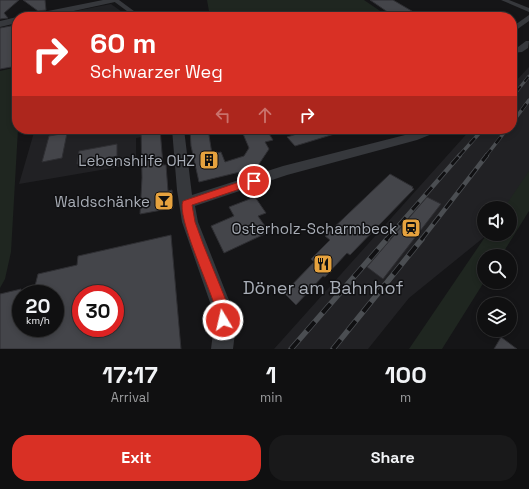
<!DOCTYPE html>
<html lang="en">
<head>
<meta charset="utf-8">
<style>
  body { margin:0; font-family:"Space Grotesk",sans-serif; background:#19191a; color:#f1f3f6; height:100vh; display:flex; flex-direction:column; font-size:15px; white-space:nowrap }
  * { box-sizing:border-box; margin:0 }
  p { font-size:13px; color:#9c9d9f }
  .icon { flex:none; width:22px; height:22px; fill:none; stroke:currentColor; stroke-width:2; stroke-linecap:round; stroke-linejoin:round }
  .map { position:relative; height:349px; overflow:hidden }
  .sheet { display:flex; flex-direction:column; background:#101011; flex:1 }
  .sheet>* { flex:none }
  .banner { position:absolute; left:12px; top:12px; width:505px; height:122px; border-radius:16px; box-shadow:0 2px 6px #0003,0 0 0 1px #303031; background:#d93025; color:#fff; overflow:hidden }
  .fabs { position:absolute; left:477px; top:201px; display:grid; gap:8px }
  .fabs a { display:grid; place-items:center; width:40px; height:40px; border-radius:50%; background:#101011; box-shadow:0 2px 6px #0003,0 0 0 1px #303031; font-size:20px }
  .speed { position:absolute; left:12px; top:285px; display:flex; gap:8px; font-size:20px; font-weight:700; text-align:center }
  .speed>* { display:grid; place-content:center; width:52px; height:52px; border-radius:50%; background:#101011; box-shadow:0 2px 6px #0003,0 0 0 1px #303031; line-height:1 }
  .speed small { font-size:10px; font-weight:400 }
  .speed .limit { border:6px solid #d22; background:#fff; color:#111 }
  .pin { position:absolute; display:grid; place-items:center; width:34px; height:34px; color:#fff; margin:-17px; border:2px solid #fff; border-radius:50%; box-shadow:0 1px 4px #0007 }
  .me { position:absolute; width:44px; margin:-22px; rotate:351deg; stroke-linejoin:round; filter:drop-shadow(0 0 3px #0008) }
  .turn { display:flex; align-items:center; gap:14px; height:84px; padding:0 12px; font-size:18px }
  .turn .icon { width:52px; height:52px; stroke-width:2.5 }
  .turn b { display:block; font-size:28px; line-height:34px }
  .lanes { display:flex; align-items:center; height:38px; padding:0 12px; background:#0003; justify-content:center; gap:20px; direction:ltr }
  .lanes .off { opacity:.35 }
  .eta { display:flex; justify-content:space-evenly; align-items:center; height:68px; text-align:center }
  .eta b { font-size:24px; font-weight:700; line-height:28px }
  .cta { display:flex; gap:8px; margin-top:auto; padding:8px 12px }
  .cta a { flex:1; height:46px; border-radius:16px; background:#d93025; color:#fff; font-size:16px; font-weight:700; line-height:46px; text-align:center }
  .cta a+a { background:#19191a; color:#f1f3f6 }
  .map>svg:first-child { display:block }
</style>
</head>
<body>
<div class="map">
<svg width="529" height="349" viewBox="0 0 529 349">
  <rect width="100%" height="100%" fill="#151517"/>
  <!-- built -->
  <path fill="#212124" d="M111,4L129,17H63L60,14Z
    M529,67V187L510,208H484V234H488L409,298L368,349H274L471,129H512V85Z
    M35,129H172V131L136,138V164L19,184Z"/>
  <!-- green -->
  <path fill="#1f2620" d="M207,0H364L386,15L354,17H210Z
    M17,67L18,129L11,252L5,279L0,288V71Z
    M529,171V211L501,256H484V282L442,349H409L487,234H510V208H504Z"/>
  <!-- building -->
  <path fill="#44454a" stroke="#2f2f33" fill-rule="evenodd" d="M0,0H19L4,13L8,18L0,19Z
    M23,0H45L46,10L38,11Z
    M370,0H393L422,17H395Z
    M16,25L17,26V66L0,69V28Z
    M141,129H160L163,165H166L168,191L172,190L173,208L140,214L142,178Z
    M190,129H208L212,154L221,152L225,162L244,156L249,148L241,129H266L273,140L265,142L269,149L259,164L260,167L199,182L191,146Z
    M313,129H341V132L295,146L287,137Z
    M67,133L62,158L42,162L49,136Z
    M117,144V156L77,164L79,151Z
    M390,174L413,187L412,188L414,189L350,255L347,253L325,277L323,276L296,305L284,293L314,262L311,259L330,240L325,236Z
    M255,197L266,213L258,216L269,232L224,253L211,226L234,216L229,207Z
    M427,197L441,204L383,279L367,267Z
    M171,235L181,349H0V294L21,289V328H55V294H33L38,274L77,265L78,256ZM81,294H115V328H81Z
    M501,337L517,349H494Z"/>
  <g fill="none" stroke-linecap="round" stroke-linejoin="round">
    <!-- minor -->
    <path fill="#36383c" fill-rule="evenodd" d="M112,0H119L142,17H135Z
      M501,0H509L529,8V12Z
      M529,15V21L512,33V27Z
      M526,41H529L528,48L522,52L512,53V47H518Z
      M172,129H184L192,195L283,166L409,134L422,129H439L437,132L417,140L287,175L195,206L198,222L232,308L235,333L233,349H211L213,333L212,308L182,222L177,190Z"/>
    <!-- tertiary -->
    <path fill="#36383c" fill-rule="evenodd" d="M103,0H119L115,2L46,17H29L33,14Z
      M17,17V23L0,27V21Z"/>
    <defs>
      <path id="rail-far3" d="M517,91L529,76"/>
      <path id="rail-far2" d="M512,96L517,90
        M512,123L529,100
        M459,156L483,129
        M486,156L507,129"/>
      <path id="rail-far1" d="M386,240L460,155
        M421,240L487,155"/>
      <path id="rail" d="M291,349L387,239
        M333,349L422,239"/>
    </defs>
    <!-- rail-far3 casing -->
    <use href="#rail-far3" stroke="#4b4e52" stroke-width="3"/>
    <!-- rail-far2 casing -->
    <use href="#rail-far2" stroke="#4b4e52" stroke-width="3.5"/>
    <!-- rail-far1 casing -->
    <use href="#rail-far1" stroke="#4b4e52" stroke-width="4.5"/>
    <!-- rail casing -->
    <use href="#rail" stroke="#4b4e52" stroke-width="5.5"/>
    <!-- rail-far3 -->
    <use href="#rail-far3" stroke="#101012" stroke-width="2" stroke-dasharray="6" stroke-linecap="butt"/>
    <!-- rail-far2 -->
    <use href="#rail-far2" stroke="#101012" stroke-width="2.5" stroke-dasharray="8" stroke-linecap="butt"/>
    <!-- rail-far1 -->
    <use href="#rail-far1" stroke="#101012" stroke-width="3" stroke-dasharray="10" stroke-linecap="butt"/>
    <!-- rail -->
    <use href="#rail" stroke="#101012" stroke-width="4" stroke-dasharray="12" stroke-linecap="butt"/>
  </g>
  <!-- route -->
  <path fill="#d93025" stroke="#8d1f18" d="M254,177L259,181L258,183L192,205L195,222L203,244L229,308L230,320L228,325L223,327L218,325C216,319 217,313 215,307C210,288 176,215 183,201Z"/>
  <!-- icons -->
  <defs>
    <symbol id="building-square" viewBox="-11 -11 22 22"><rect x="-9" y="-9" width="18" height="18" rx="4" fill="#e6a23e" stroke="#101012"/><path d="M-4-6H4V6H1V3H-1V6H-4ZM-2.5-4.3h1.7v1.8h-1.7ZM.8-4.3h1.7v1.8H.8ZM-2.5-1h1.7V.8h-1.7ZM.8-1h1.7V.8H.8Z" fill="#111"/></symbol>
    <symbol id="bar-square" viewBox="-11 -11 22 22"><rect x="-9" y="-9" width="18" height="18" rx="4" fill="#e6a23e" stroke="#101012"/><path d="M-6-5H6L.8 .8V4.5H3.5V6h-7V4.5H-.8V.8Z" fill="#111"/></symbol>
    <symbol id="station-square" viewBox="-11 -11 22 22"><rect x="-9" y="-9" width="18" height="18" rx="4" fill="#e6a23e" stroke="#101012"/><path d="M-3-6H3Q5-6 5-4V2Q5 4 3 4L4.5 6H3L1.5 4h-3L-3 6H-4.5L-3 4Q-5 4-5 2V-4Q-5-6-3-6ZM-3.5-4v3h7v-3ZM-3.5 1v1.5H-2V1ZM2 1v1.5H3.5V1Z" fill="#111"/></symbol>
    <symbol id="restaurant-square" viewBox="-11 -11 22 22"><rect x="-9" y="-9" width="18" height="18" rx="4" fill="#e6a23e" stroke="#101012"/><path d="M-5-6h1v4h1v-4h1v4h1v-4h1v5L-1.5 .5V6h-2V.5L-5-1ZM5-6V6H3V1.5H1.5Q1.5-4 5-6Z" fill="#111"/></symbol>
  </defs>
  <g fill-rule="evenodd">
    <use href="#building-square" x="198" y="149" width="22" height="22"/>
    <use href="#bar-square" x="153" y="190" width="22" height="22"/>
    <use href="#station-square" x="400" y="217" width="22" height="22"/>
    <use href="#restaurant-square" x="312" y="253" width="22" height="22"/>
  </g>
  <g text-anchor="middle" dominant-baseline="central" stroke-width="3" stroke-linejoin="round" paint-order="stroke">
    <!-- poi labels -->
    <g font-size="15" fill="#a8adb6" stroke="#101012" text-anchor="end">
      <text x="195" y="160">Lebenshilfe OHZ</text>
      <text x="150" y="201">Waldschänke</text>
      <text x="397" y="228">Osterholz-Scharmbeck</text>
    </g>
    <!-- near-poi labels -->
    <g font-size="18" fill="#a8adb6" stroke="#101012">
      <text x="323" y="287">Döner am Bahnhof</text>
    </g>
  </g>
</svg>
<div class="fabs">
<a><svg class="icon" aria-label="sound" viewBox="0 0 24 24"><path d="M4 9h4l5-4v14l-5-4H4zM17 9q2 3 0 6"/></svg></a>
<a><svg class="icon" aria-label="search" viewBox="0 0 24 24"><circle cx="10" cy="10" r="6"/><path d="M15 15l6 6"/></svg></a>
<a><svg class="icon" aria-label="layers" viewBox="0 0 24 24"><path d="M12 4l9 5-9 5-9-5zM3 14l9 5 9-5"/></svg></a>
</div>
<div class="speed"><div>20<small>km/h</small></div><div class="limit">30</div></div>
<div class="pin" style="left:254px;top:181px;background:#d93025"><svg class="icon" aria-label="arrive" viewBox="0 0 24 24"><path d="M6 21V4h12l-3 4 3 4H6"/></svg></div>
<svg class="me" style="left:223px;top:320px" viewBox="-20 -20 40 40"><circle r="17" fill="#d93025" stroke="#fff" stroke-width="3"/><path d="M0-11L8 9 0 5-8 9z" fill="#fff"/></svg>
<div class="banner">
<div class="turn"><svg class="icon" aria-label="right" viewBox="0 0 24 24"><path d="M7 20v-9h11M14 6l5 5-5 5"/></svg><div><b>60 m</b>Schwarzer Weg</div></div>
<div class="lanes"><svg class="icon off" aria-label="left" viewBox="0 0 24 24"><path d="M17 20v-9H6M10 6l-5 5 5 5"/></svg><svg class="icon off" aria-label="ahead" viewBox="0 0 24 24"><path d="M12 20V5M6 11l6-6 6 6"/></svg><svg class="icon" aria-label="right" viewBox="0 0 24 24"><path d="M7 20v-9h11M14 6l5 5-5 5"/></svg></div>
</div>
</div>
<section class="sheet">
<div class="eta">
<div><b>17:17</b><p>Arrival</p></div>
<div><b>1</b><p>min</p></div>
<div><b>100</b><p>m</p></div>
</div>
<div class="cta"><a>Exit</a><a>Share</a></div>
</section>
</body>
</html>
